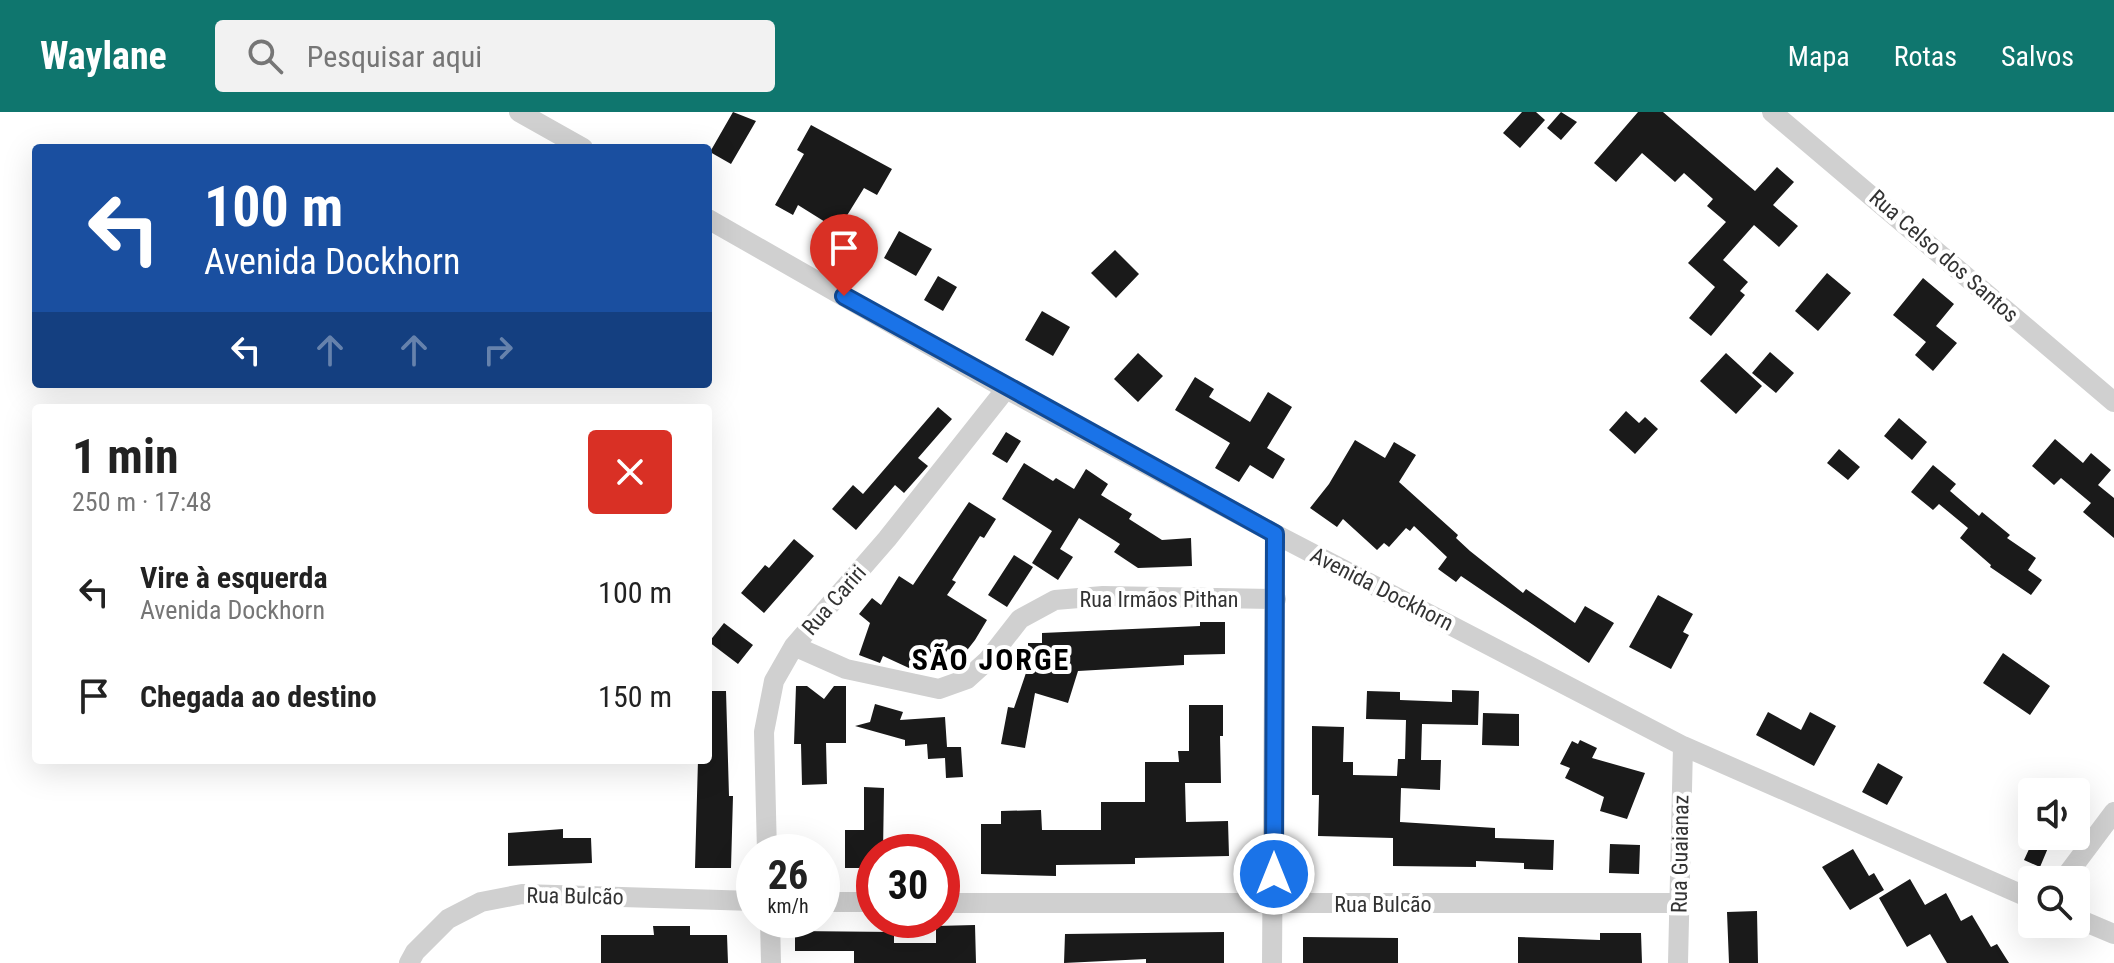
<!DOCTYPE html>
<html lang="pt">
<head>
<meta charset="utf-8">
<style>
  body { margin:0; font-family:"Roboto Condensed",sans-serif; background:#f2f2f2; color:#222; height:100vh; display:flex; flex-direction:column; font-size:30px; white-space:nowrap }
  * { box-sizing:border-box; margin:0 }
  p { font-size:26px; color:#767676 }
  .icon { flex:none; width:44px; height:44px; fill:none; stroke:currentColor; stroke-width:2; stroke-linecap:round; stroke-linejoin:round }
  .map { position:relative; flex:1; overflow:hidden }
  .side { position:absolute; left:32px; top:292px; width:680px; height:360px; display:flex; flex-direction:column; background:#fff; border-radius:8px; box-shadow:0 8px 32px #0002 }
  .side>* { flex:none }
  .guide { position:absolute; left:32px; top:32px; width:680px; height:244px; border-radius:8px; box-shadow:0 8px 32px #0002; background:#1a4fa0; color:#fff; overflow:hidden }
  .controls { position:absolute; left:2018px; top:666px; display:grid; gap:16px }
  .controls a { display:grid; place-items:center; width:72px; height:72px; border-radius:8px; background:#fff; box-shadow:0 8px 32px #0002; font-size:40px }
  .speed { position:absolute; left:736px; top:722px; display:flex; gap:16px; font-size:40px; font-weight:700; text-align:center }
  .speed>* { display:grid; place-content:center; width:104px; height:104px; border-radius:50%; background:#fff; box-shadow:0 8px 32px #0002; line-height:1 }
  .speed small { font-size:20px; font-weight:400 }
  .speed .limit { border:12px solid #d22; background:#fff; color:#111 }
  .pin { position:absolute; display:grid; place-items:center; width:68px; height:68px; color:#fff; margin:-82px -34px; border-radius:50% 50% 50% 0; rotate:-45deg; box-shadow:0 0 8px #0007 }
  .pin .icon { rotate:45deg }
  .me { position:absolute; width:88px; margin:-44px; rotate:0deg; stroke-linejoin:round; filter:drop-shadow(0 0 6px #0008) }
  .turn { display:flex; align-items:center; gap:28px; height:168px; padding:0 40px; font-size:36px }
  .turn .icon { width:104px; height:104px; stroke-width:2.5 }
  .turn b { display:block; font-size:56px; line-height:68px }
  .lanes { display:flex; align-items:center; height:76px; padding:0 40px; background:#0003; justify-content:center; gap:40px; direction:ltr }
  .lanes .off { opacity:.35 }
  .round { display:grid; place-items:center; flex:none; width:84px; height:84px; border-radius:8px; background:#f2f2f2 }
  .overview { display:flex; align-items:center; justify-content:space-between; height:136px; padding:0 40px }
  h1 { font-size:48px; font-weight:700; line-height:60px }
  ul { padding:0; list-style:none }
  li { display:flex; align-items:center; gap:24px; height:104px; padding:0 40px }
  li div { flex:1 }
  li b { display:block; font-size:30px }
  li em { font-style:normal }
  header { display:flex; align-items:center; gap:48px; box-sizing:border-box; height:112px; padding:0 40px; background:#0f766e; color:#fff }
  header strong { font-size:38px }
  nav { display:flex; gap:44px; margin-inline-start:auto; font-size:28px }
  .search { width:560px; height:72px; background:#f2f2f2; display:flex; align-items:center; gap:20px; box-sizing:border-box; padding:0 28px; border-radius:8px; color:#767676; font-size:30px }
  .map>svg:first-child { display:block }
</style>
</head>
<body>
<header>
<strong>Waylane</strong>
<div class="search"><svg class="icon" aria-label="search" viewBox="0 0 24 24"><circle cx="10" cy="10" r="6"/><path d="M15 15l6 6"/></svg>Pesquisar aqui</div>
<nav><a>Mapa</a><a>Rotas</a><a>Salvos</a></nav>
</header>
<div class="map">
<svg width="2114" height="851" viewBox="0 0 2114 851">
  <rect width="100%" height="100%" fill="#fff"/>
  <!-- building -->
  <path fill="#1a1a1a" d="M733,0L756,9L731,52L710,40Z
    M1522,0H1536L1545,8L1520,36L1503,21Z
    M1561,0L1577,10L1561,28L1547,16Z
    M1638,0H1663L1755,79L1777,55L1794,70L1773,93L1798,114L1779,135L1754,113L1723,148L1748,170L1740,179L1745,183L1711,224L1689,206L1715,175L1688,151L1726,110L1707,94L1713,87L1684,61L1675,70L1642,41L1616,70L1594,51Z
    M811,13L892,57L877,83L864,76L838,118L798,93L793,103L775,93L804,42L797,38Z
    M899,119L932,137L916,164L884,146Z
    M1115,138L1139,162L1116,186L1091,161Z
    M1827,161L1851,181L1818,219L1795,199Z
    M938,164L957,175L943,199L924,188Z
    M1923,166L1954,192L1936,214L1957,231L1933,259L1915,243L1926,230L1893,203Z
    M1042,199L1070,215L1053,244L1025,228Z
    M1770,240L1794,261L1776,281L1752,261Z
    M1138,241L1163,264L1138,290L1114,267Z
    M1726,241L1762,274L1736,302L1700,269Z
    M1195,265L1214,277L1209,285L1250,310L1268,280L1292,295L1267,336L1285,347L1273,367L1250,353L1239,370L1215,356L1230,331L1175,298Z
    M938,295L952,307L918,346L928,354L904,381L895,373L856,418L832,397L853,373L863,382Z
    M1626,299L1639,311L1645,305L1658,317L1635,342L1609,318Z
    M1899,306L1927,330L1912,348L1884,324Z
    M1006,320L1021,329L1007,351L992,342Z
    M2055,327L2083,351L2091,341L2111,358L2098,373L2114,386V426L2083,400L2091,391L2061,366L2054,373L2032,354Z
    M1355,328L1385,346L1394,330L1416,343L1399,370L1458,423L1456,426L1470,439L1523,481L1526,477L1575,511L1585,494L1614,511L1589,551L1461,464L1456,470L1438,457L1447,445L1414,414L1410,419L1406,416L1389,435L1384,431L1377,438L1343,407L1337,415L1310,396L1329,372Z
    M1839,337L1860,355L1848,368L1827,351Z
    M1024,351L1053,369L1056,366L1074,377L1086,357L1108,372L1101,383L1132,402L1129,407L1162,428L1191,426L1192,454L1138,456L1114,440L1120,432L1079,406L1060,437L1073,445L1058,468L1032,451L1052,419L1002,387Z
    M1933,353L1956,372L1950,379L1979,404L1982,400L2010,423L2007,426L2036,446L2028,458L2042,468L2031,483L1990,455L1991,453L1960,426L1968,416L1939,392L1933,398L1911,380Z
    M969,390L996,407L984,426L980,424L952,468L956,470L947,483L987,508L975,528L961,546L948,537L944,543L933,535L928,546L917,541L909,556L883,544L880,551L859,543L870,511L859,502L872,486L881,493L899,464L913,473Z
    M794,427L814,444L764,501L741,481L765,453L769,456Z
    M1014,443L1033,455L1007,495L988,483Z
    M1658,483L1693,502L1683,520L1689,523L1671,557L1629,535Z
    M1200,510H1225V542L1184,543V553L1078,559L1068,591L1035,581L1025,636L1001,632L1008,595L1014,596L1028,555V531H1042V521L1200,514Z
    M724,511L753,533L738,552L709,530Z
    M2003,541L2050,574L2030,603L1983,571Z
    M796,574H807L824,587L834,574H846V631H826L827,672L802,673L801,632H794Z
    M1452,578L1479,579L1478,613L1422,612L1421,648H1441L1440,678L1401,676L1400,710L1495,716V726L1554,728L1553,758L1524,757V751L1476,749V755L1393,754V726L1318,724L1319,683H1312V614L1344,615L1343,650H1353V663L1397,664L1398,647H1405L1406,608L1366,607L1367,579L1400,580V588L1452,590Z
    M708,579H726L729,684H733L731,756H695L698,648H708Z
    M875,592L903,600L900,608L945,605L947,635H961L963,665L946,666L945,646L928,647L927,632L905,634V628L855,614L870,610Z
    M1189,593H1223V624H1220L1221,671H1185L1186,710L1228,709L1229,744L1135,746V752L1056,753V764L981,762V712H1001V699L1041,698L1042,718H1101V690H1145V650H1179L1178,639H1189Z
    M1768,600L1801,618L1810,600L1836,614L1814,654L1756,623Z
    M1483,601L1519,602V634L1482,633Z
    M1580,628L1597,636L1592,646L1645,661L1627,707L1600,699L1604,685L1565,666L1570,656L1560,652L1572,629L1578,632Z
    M1878,651L1903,665L1887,693L1862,680Z
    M864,675L884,676L883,740H874V756H845V718H864Z
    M563,717V726H591L592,751L508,754V721Z
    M2035,724H2053L2040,755L2024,748Z
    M1610,732L1640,733L1639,762L1609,761Z
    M1853,737L1869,764L1874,761L1884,778L1850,798L1822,755Z
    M1910,767L1925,793L1946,781L1961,809L1972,803L1991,835L1997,832L2009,851H1947L1930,822L1907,835L1879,786Z
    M1757,799L1758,851H1729L1727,800Z
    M975,813L976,851H854V839H795V819L894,820V831H936V814Z
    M653,814H690V823H727L728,851H601V823H654Z
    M1224,820V851H1146V847L1064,851L1065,822Z
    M1600,821H1641L1642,851H1518V825L1600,828Z
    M1303,825L1398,826V851H1303Z"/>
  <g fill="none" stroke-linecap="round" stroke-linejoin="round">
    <!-- minor -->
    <path stroke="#d0d0d0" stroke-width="20" d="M519,0L583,36
      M1772,0L2114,290
      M708,107L1006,277L1275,422L1683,634L2032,787
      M794,534L846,557L939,577L967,567L988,548L1020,507L1055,488L1103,484L1276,487
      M767,740L764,620L774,569L794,534L887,427L1006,277
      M2063,768L2114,700
      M822,790H874
      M942,791H1679
      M2076,806L2114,822
      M770,808L771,851
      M409,851L415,840L448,807L481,790L522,782L754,789
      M1272,851L1275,422
      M1678,851L1683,634"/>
  </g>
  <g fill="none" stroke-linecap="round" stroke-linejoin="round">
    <defs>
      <path id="route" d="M844,184L1275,422L1274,762"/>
    </defs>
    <!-- route casing -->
    <use href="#route" stroke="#114b97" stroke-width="20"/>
    <!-- route -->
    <use href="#route" stroke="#1a73e8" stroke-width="14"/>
  </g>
  <g text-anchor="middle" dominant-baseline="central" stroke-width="8" stroke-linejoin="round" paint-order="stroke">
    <!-- street labels -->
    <g font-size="22" fill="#333" stroke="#fff">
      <text transform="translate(1944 144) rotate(41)">Rua Celso dos Santos</text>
      <text transform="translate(1382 477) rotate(27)">Avenida Dockhorn</text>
      <text x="1159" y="487">Rua Irmãos Pithan</text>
      <text transform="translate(834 488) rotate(-49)">Rua Cariri</text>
      <text transform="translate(1680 742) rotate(-89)">Rua Guaianaz</text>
      <text transform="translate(575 784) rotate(1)">Rua Bulcão</text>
      <text x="1383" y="792">Rua Bulcão</text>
    </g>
    <!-- district labels -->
    <g font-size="30" font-weight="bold" letter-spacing="2" fill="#000" stroke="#fff">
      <text x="991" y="547">SÃO JORGE</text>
    </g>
  </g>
</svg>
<div class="controls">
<a><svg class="icon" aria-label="sound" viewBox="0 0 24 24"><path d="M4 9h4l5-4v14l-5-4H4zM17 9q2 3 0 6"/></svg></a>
<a><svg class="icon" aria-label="search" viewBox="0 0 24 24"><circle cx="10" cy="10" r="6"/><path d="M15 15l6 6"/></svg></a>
</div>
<div class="speed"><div>26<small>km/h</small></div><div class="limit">30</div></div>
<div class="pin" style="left:844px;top:184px;background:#d93025"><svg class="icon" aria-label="arrive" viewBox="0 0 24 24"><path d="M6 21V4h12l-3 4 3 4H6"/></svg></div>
<svg class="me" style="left:1274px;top:762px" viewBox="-20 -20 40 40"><circle r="17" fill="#1a73e8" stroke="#fff" stroke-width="3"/><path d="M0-11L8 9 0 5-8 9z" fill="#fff"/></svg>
<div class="guide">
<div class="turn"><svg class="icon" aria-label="left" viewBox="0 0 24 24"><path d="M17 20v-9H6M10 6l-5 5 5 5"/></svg><div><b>100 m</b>Avenida Dockhorn</div></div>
<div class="lanes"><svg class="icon" aria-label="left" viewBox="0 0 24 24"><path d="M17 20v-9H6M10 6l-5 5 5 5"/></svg><svg class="icon off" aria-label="ahead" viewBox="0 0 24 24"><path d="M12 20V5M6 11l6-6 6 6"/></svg><svg class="icon off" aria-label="ahead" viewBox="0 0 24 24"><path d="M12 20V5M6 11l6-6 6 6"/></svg><svg class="icon off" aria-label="right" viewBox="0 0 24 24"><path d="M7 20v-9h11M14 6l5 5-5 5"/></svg></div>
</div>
<section class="side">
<div class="overview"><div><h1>1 min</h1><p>250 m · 17:48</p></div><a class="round" style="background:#d93025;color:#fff"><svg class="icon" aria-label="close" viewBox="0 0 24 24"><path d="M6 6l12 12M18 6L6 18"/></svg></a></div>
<ul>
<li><svg class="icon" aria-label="left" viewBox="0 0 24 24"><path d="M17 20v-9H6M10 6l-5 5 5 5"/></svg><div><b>Vire à esquerda</b><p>Avenida Dockhorn</p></div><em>100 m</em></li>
<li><svg class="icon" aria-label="arrive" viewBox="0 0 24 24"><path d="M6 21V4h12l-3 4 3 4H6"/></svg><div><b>Chegada ao destino</b></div><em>150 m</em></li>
</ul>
</section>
</div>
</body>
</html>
